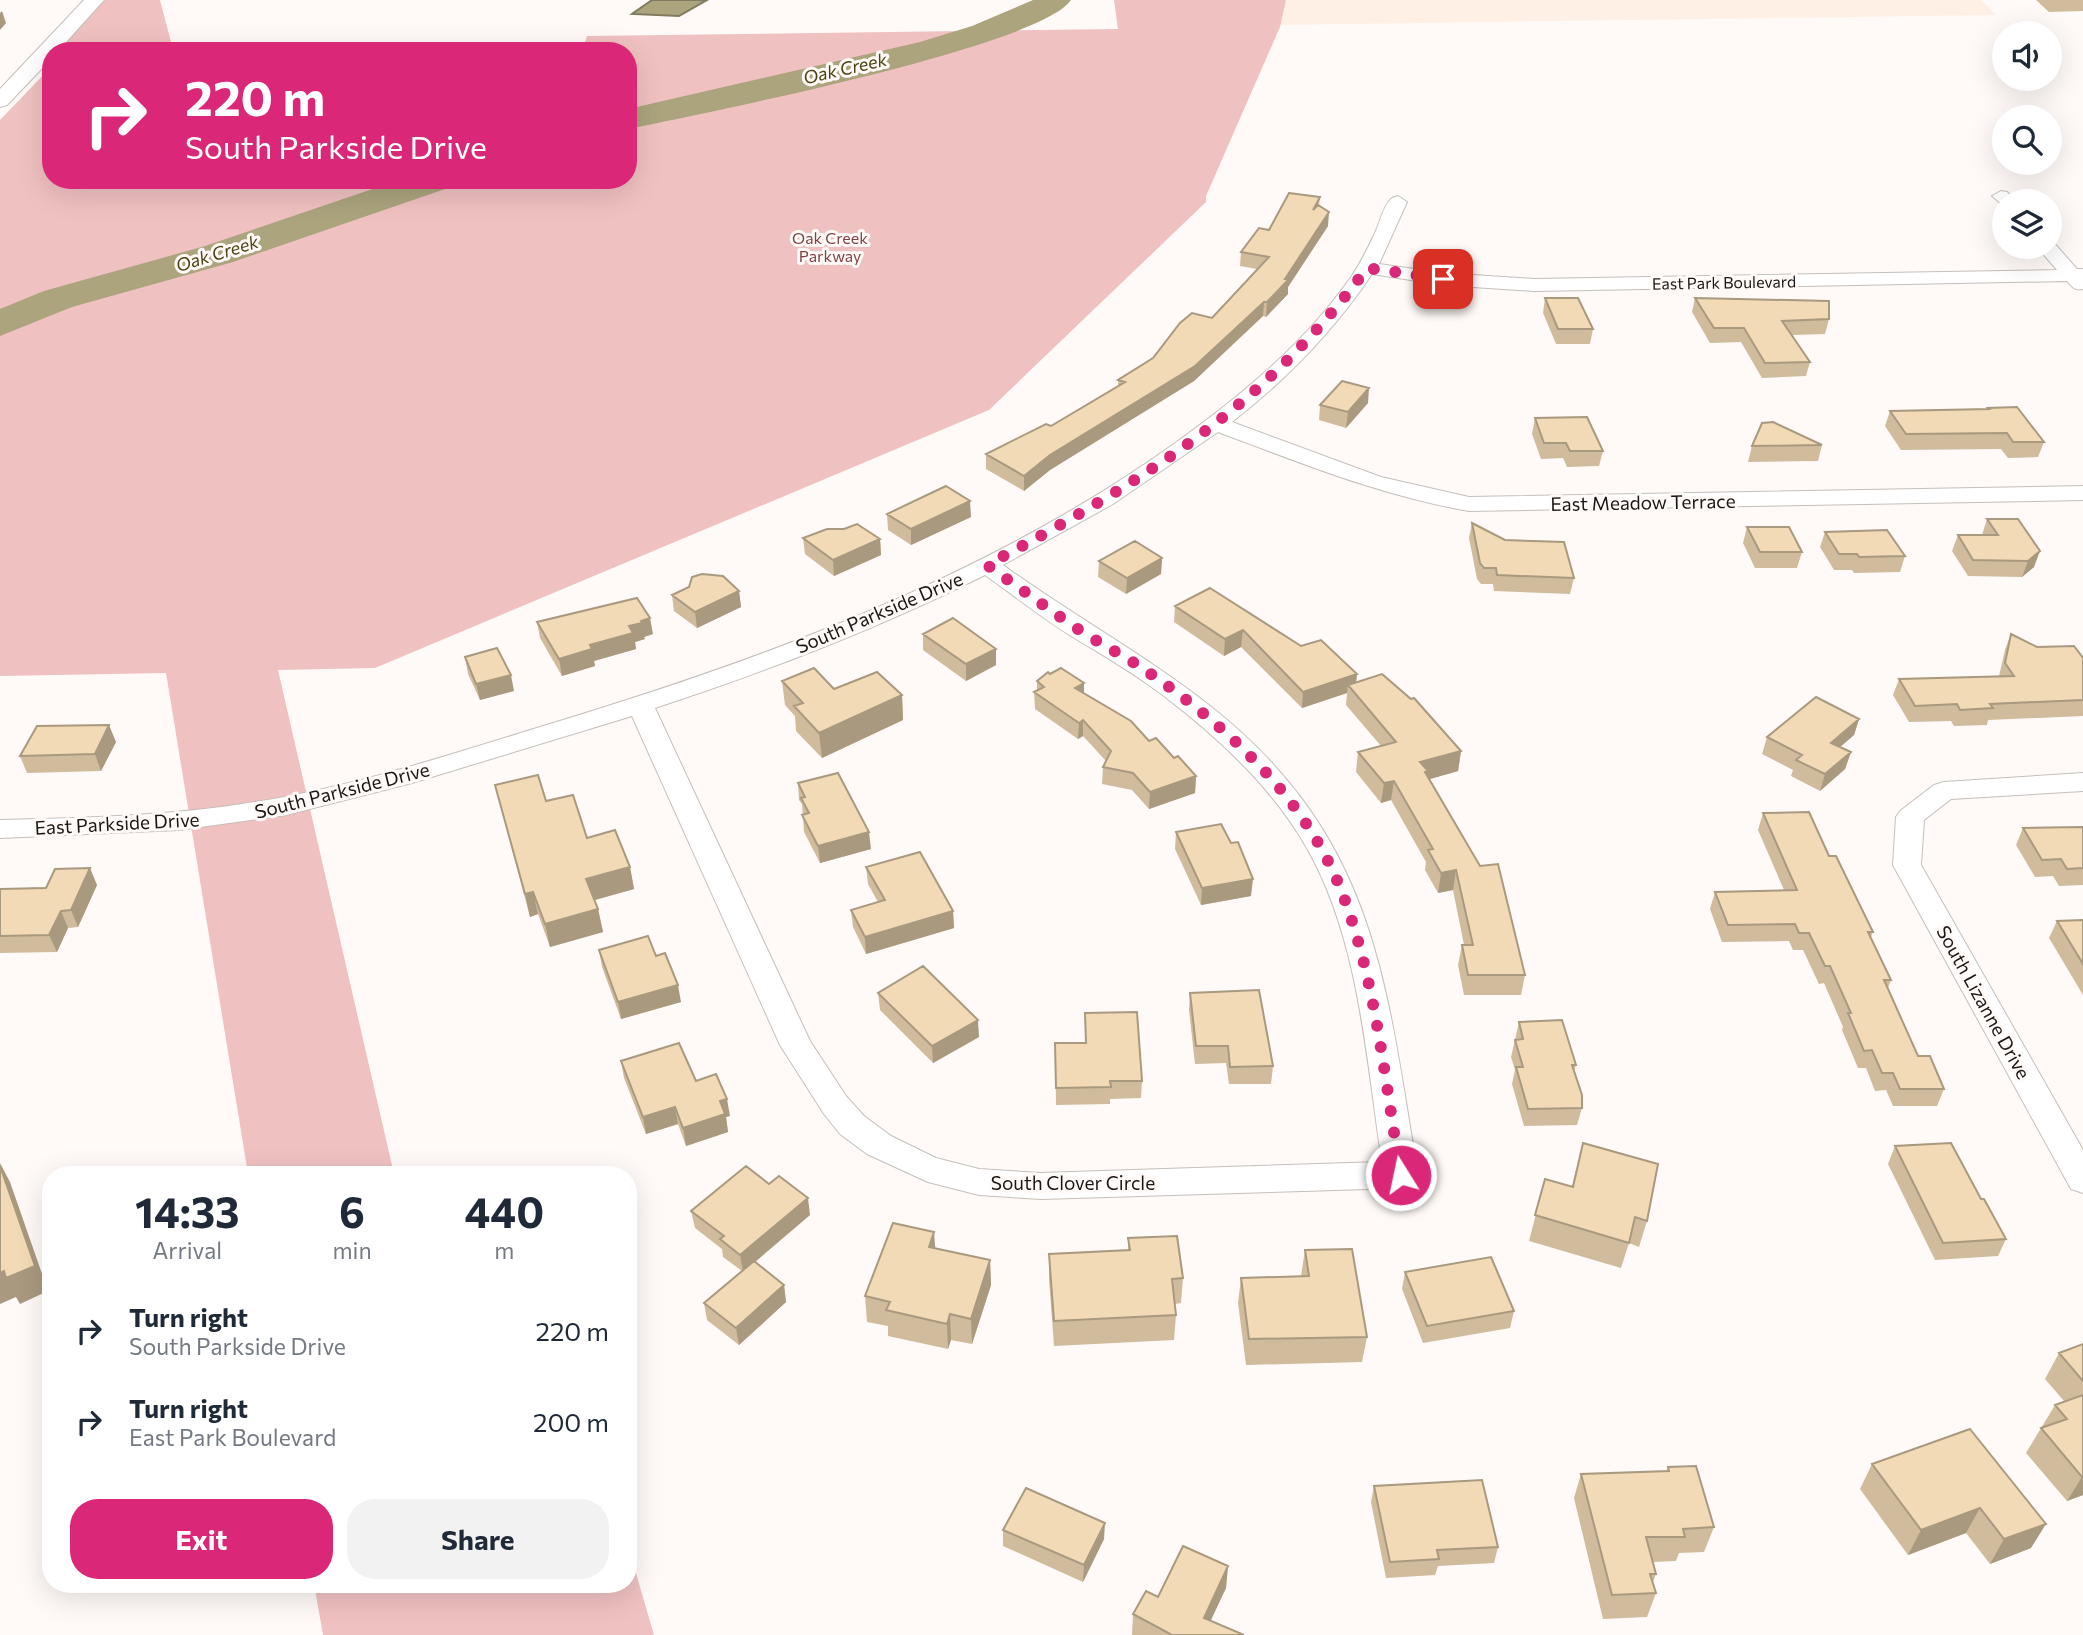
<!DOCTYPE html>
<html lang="en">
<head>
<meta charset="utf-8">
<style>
  body { margin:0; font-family:Commissioner,sans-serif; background:#f2f2f3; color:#1f2937; height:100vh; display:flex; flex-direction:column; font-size:26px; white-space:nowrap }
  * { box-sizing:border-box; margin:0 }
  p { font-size:23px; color:#747a83 }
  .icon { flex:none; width:38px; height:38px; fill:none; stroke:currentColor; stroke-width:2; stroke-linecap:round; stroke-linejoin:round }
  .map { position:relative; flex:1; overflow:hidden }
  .drawer { position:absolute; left:42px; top:1166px; width:595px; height:427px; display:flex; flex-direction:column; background:#fff; border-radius:28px; box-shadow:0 7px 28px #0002 }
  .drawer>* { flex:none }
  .banner { position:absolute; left:42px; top:42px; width:595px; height:147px; border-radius:28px; box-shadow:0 7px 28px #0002; background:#db2777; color:#fff; overflow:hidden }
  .tools { position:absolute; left:1992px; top:21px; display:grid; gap:14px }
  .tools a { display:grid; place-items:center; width:70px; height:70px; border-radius:50%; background:#fff; box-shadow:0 7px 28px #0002; font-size:35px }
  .pin { position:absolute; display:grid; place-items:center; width:60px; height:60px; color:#fff; margin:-30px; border-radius:14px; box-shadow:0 4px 10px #0006 }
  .me { position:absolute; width:77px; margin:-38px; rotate:350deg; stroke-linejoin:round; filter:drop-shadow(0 0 5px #0008) }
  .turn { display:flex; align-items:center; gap:24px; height:147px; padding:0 28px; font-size:32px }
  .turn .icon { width:91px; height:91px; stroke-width:2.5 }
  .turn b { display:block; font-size:49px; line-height:60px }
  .eta { display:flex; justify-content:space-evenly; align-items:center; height:119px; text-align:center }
  .eta b { font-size:42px; font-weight:700; line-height:49px }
  .action { display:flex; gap:14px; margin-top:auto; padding:14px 28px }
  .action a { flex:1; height:80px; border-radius:28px; background:#db2777; color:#fff; font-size:28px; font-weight:700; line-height:80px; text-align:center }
  .action a+a { background:#f2f2f3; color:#1f2937 }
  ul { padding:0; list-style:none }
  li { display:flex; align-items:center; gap:21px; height:91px; padding:0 28px }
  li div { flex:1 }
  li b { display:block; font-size:26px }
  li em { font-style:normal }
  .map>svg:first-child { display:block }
</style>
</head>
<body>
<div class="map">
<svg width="2083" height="1635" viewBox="0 0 2083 1635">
  <rect width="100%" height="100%" fill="#fffaf7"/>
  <!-- built -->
  <path fill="#fff0e5" d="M1286,0H1981L1996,15L1280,25Z"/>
  <!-- green -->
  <path fill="#f0c1c1" d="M94,0H160L171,42H193L195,51H67L73,43L53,44Z
    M1114,0H1286L1280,27L1206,196V202L989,410L375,668L278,670L394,1174H248L166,673L0,676V120L51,67V180H628V51H582L587,36L1118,29Z
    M628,1546L654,1635H323L314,1584H628Z"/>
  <!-- water -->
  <path fill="#aba47d" stroke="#807a5e" stroke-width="2" d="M652,0H707L679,16L632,14Z"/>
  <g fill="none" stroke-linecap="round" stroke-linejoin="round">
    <!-- river -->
    <path fill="#aba47d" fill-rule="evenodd" d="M1033,0H1071C1039,47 700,114 628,129V109L920,42L972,26Z
      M399,180H453L448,188L233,262L72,307L0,336V309L44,291L205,246Z"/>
    <defs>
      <path id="minor" d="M2001,191L2007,192L2015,201H2004V206L1992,196Z
        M1398,196L1407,202L1379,264L1443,273L1534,279L2057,270L2037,247H2049V242L2054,243L2077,269H2083V289C2075,291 2071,286 2067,281L1534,291L1443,285L1372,274C1333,332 1286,380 1232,422L1381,477L1469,497L2083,486V500L1469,511C1381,496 1301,463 1218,432L1113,504L1003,565C1070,614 1144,654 1209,705C1377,838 1385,980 1418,1175L1413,1184L1401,1188L1041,1199L979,1195L928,1182L867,1154L840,1134L824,1114L780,1045L632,716L412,783L286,815L179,830L0,838V820C85,818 171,816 255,802C352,787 446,756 540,727C762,660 988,578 1178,441C1242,395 1305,343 1351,277C1360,264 1367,250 1374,235C1379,226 1383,206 1391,199C1393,197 1396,197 1398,196ZM985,575C1013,595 1041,617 1071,636C1103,655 1135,674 1164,696C1220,739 1273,788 1308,850C1360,943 1366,1059 1382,1162L1041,1173L979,1169L936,1158L891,1136L864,1116L846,1096L810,1041L655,708C768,671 879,628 985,575Z
        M2083,773V791L1951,799L1924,820L1921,865L2083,1150V1193L2071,1189L1893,865L1896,817L1900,811L1934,785L1944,782Z"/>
      <path id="tertiary" d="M84,0H104L58,51H51V59L7,105L0,107V89Z"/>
    </defs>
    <!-- minor casing -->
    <use href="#minor" stroke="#c6bfba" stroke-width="2"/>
    <!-- tertiary casing -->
    <use href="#tertiary" stroke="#c6bfba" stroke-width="2"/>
    <!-- minor -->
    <use href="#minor" fill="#fff" fill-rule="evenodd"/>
    <!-- tertiary -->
    <use href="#tertiary" fill="#fff" fill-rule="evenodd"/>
  </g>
  <!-- wall -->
  <path fill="#d0bb9d" d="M2036,0H2083V11L2049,12Z
    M1320,197L1319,206L1328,226L1288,287V294L1266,317L1263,316L1194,381L1050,470L1024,491L986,469V454L1051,426L1118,386V380L1153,358L1212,318L1257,269L1240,266L1241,252L1269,230Z
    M1545,298L1593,329L1590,344H1556L1543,313Z
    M1695,298L1829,319L1825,334L1792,335L1810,362L1806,376L1762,378L1741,342L1710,343L1692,312Z
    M1368,403L1346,428L1319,420L1320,405Z
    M1988,408L2044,442L2038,457L2008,458L2001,449L1901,450L1885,426L1890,411L1987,409Z
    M1535,418L1603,451L1599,466L1567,467L1563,458L1541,459L1532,434Z
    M1822,445L1818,461L1748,462L1752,446Z
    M887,514L971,517L911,545L888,530Z
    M1987,519L2034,567L2022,577L1968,576L1952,551L1958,535H1982Z
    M1472,523L1574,578L1570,594L1494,591L1493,584H1481L1477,579L1469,538Z
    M1747,527L1802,552L1797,568H1755L1743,543Z
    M1825,532L1905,556L1900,572L1854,573L1852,570H1834L1820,547Z
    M803,538L880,539L881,555L834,576L805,554Z
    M1162,558L1161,574L1126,594L1098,577L1099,561Z
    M739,591L741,607L697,628L674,611L672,595Z
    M1175,606L1301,646L1357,674L1356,683L1461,751L1458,771L1429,779L1525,975L1521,995H1464L1458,965L1462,945H1464L1453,890L1438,893L1425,870L1426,862L1391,800L1381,803L1356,772L1358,752L1381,746L1346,705L1347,693L1302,708L1241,647L1224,656L1174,622Z
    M537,622L653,634L644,637L645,639L635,642L636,649L594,661L595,666L562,676L540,638Z
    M923,634L996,665L966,681L923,650Z
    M2011,634L2037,647L2083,658V716L1988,720L1987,725L1954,726L1951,721L1909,722L1893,695L1899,679L1999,676L2005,650Z
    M465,657L514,691L480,700L468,674Z
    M782,681L834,689L902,695L903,720L822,758L796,731L795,716L785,705Z
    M1037,681L1084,693L1174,758L1196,776L1195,793L1149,809L1132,790L1102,784L1103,767L1106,761L1083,736L1078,739L1035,709L1034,692L1037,691Z
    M1859,719L1854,735L1840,747L1851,752L1845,769L1820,791L1791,776L1793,770L1762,754L1767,737Z
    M116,742L101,771L27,773L20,756Z
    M798,783L871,849L820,863L804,832L802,804L799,800Z
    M495,785L546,801L587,838L630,867L634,889L595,900L598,909L603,932L550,947L538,914L530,917Z
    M1763,813L1829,856L1873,932L1871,937L1891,980L1888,988L1918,1056L1944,1089L1937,1106H1893L1886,1090L1875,1091L1866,1068H1858L1842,1030L1843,1027L1824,983L1819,984L1803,950H1793L1789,941L1722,942L1710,909L1715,892L1784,890L1758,830Z
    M2083,827V885L2059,886L2053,876L2035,877L2016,845L2023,828Z
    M1176,832L1251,896L1201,905L1175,849Z
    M866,867L953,911L954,928L866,954L853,927L851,910L878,902L868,884Z
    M97,885L78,927L68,928L57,952L0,953V889Z
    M2083,920V995L2049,938L2057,921Z
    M599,950L656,956L681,1002L621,1019L602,967Z
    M878,993L979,1037L933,1063L880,1010Z
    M1190,993L1273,1066L1271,1084H1229L1226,1063L1195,1064L1189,1010Z
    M1085,1013L1142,1081L1141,1098L1110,1099V1104L1056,1105L1055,1043H1085Z
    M1519,1022L1576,1065L1574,1072L1582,1108L1577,1125L1524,1126L1512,1084L1515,1070L1511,1057Z
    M621,1061L696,1081L730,1116L726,1117L728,1132L686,1146L678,1124L646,1134L624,1078Z
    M1583,1143L1647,1221L1639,1247L1629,1243L1621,1268L1529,1241L1545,1179L1572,1186Z
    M1895,1146L2006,1239L1998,1256L1935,1260L1888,1164Z
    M691,1211L810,1215L755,1262L784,1285L786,1302L739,1345L707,1320L704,1303L742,1271L723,1257L722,1249L695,1228Z
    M1128,1238L1183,1278L1181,1303L1175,1304L1176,1315L1174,1340L1054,1346L1049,1279V1254L1128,1250Z
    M935,1248L990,1260L991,1285L972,1344L951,1340L948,1349L888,1336V1326L867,1322L865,1296Z
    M1305,1250L1367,1337L1362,1362L1246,1365L1238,1303L1241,1278L1301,1276Z
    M1405,1272L1514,1311L1510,1328L1423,1343L1402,1289Z
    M2083,1344V1495L2067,1501L2026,1453L2055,1405L2064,1401L2045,1379L2059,1353Z
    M1970,1429L2031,1548L1990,1564L1966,1533L1908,1555L1860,1489L1872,1464Z
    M1668,1467L1714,1527L1704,1552L1679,1553L1676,1561L1652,1562L1656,1574L1653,1582L1656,1593L1647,1617L1603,1619L1574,1498L1581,1474L1666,1471Z
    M1374,1486L1498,1547L1494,1563L1438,1566L1435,1575L1386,1578L1371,1502Z
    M1003,1530L1104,1539L1083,1582L1003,1546Z
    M1228,1566L1226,1588L1210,1621L1244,1635H1132L1133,1614L1158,1597Z"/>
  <!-- shaded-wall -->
  <path fill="#a9997f" d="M2,11L6,23L0,30V13Z
    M1329,212L1328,226L1288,287V294L1266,317L1267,302L1285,279Z
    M1264,302L1263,316L1194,381L1050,470L1024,491V476L1050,455Z
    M1369,388L1368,403L1346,428L1348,412Z
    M970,501L971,517L911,545V529Z
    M880,539L881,555L834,576L833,560Z
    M2040,551L2034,567L2022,577L2028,561Z
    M1162,558L1161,574L1126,594L1127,578Z
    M739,591L741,607L697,628L695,612Z
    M650,618L653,634L644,637L645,639L635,642L636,649L594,661L595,666L562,676L559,659L641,621Z
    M1243,630L1241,647L1224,656L1225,639Z
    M996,649V665L966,681V664Z
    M1357,674L1355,691L1348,685L1347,693L1302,708L1303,692Z
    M511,675L514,691L480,700L476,684Z
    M1084,683V699L1075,688Z
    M902,695L903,720L822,758L819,733Z
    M1859,719L1854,735L1826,759L1831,743Z
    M1083,720V736L1078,739L1079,723Z
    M109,725L116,742L101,771L95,754Z
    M1461,751L1458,771L1427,780L1420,762Z
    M1851,752L1845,769L1820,791L1825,774Z
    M1196,776L1195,793L1149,809L1150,792Z
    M1394,781L1391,800L1381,803L1384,783Z
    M869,832L871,849L820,863L818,846Z
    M630,867L634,889L591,901L586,879Z
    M90,868L97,885L78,927L71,910Z
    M1456,870L1453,890L1438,893L1441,873Z
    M1253,879L1251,896L1201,905L1202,888Z
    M533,892L538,914L530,917L525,894Z
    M598,909L603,932L550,947L545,924Z
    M61,911L68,928L57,952L49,935Z
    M953,911L954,928L866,954L865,937Z
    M678,985L681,1002L621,1019L618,1002Z
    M978,1020L979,1037L933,1063L932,1046Z
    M727,1099L730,1116L726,1117L728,1132L686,1146L683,1128L720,1101Z
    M675,1107L678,1124L646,1134L643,1117Z
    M0,1163L10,1182L48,1291L20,1304L16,1297L0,1304V1273L4,1271Z
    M808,1198L810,1215L743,1272L740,1255Z
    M934,1232L936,1257L929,1247Z
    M990,1260L991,1285L972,1344L971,1319Z
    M784,1285L786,1302L739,1345L736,1328Z
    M950,1314L951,1340L948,1349L947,1324Z
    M2083,1476V1495L2067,1501L2082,1477Z
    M1980,1508L1966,1533L1908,1555L1921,1530Z
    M1105,1523L1104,1539L1083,1582L1084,1565Z
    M2046,1524L2031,1548L1990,1564L2004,1539Z
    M1228,1566L1226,1588L1204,1635V1618Z"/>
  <!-- building -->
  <path fill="#f2dab6" stroke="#a9997f" stroke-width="2" d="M1289,193L1320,197L1313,210L1318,205L1329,212L1285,279H1289L1267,302H1264L1195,366L1050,455L1024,476L986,454L1046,424L1051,426L1125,382L1118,380L1153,358L1180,323L1192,313L1212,318L1269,257L1241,252L1259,228L1269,230Z
    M1545,298H1578L1593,329H1558Z
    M1695,298L1829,301V319L1782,321L1810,362L1765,363L1744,328H1714Z
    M1342,381L1369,388L1348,412L1320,405Z
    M2017,407L2044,442H2013L2007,433L1906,434L1890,411L1989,409L1988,408Z
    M1587,417L1603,451H1570L1566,443H1544L1535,418Z
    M1773,422L1822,445L1752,446L1762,423Z
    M946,486L970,501L911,529L887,514Z
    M1987,519H2018L2040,551L2028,561L1973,560L1958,535H1998Z
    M1472,523L1505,540L1564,542L1574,578L1497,575L1496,568H1484L1480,563Z
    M857,524L880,539L833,560L803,538L827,529H844Z
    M1747,527H1789L1802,552H1760Z
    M1887,530L1905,556L1859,557L1857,554H1839L1825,532Z
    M1135,541L1162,558L1127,578L1099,561Z
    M702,574L723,576L739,591L695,612L672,595L689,587L692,577Z
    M1210,588L1301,646L1321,640L1357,674L1303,692L1243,630L1225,639L1175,606Z
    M637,598L650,618L641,621L642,623L629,626L633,633L590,645L592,649L559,659L537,622Z
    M953,618L996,649L966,664L923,634Z
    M2011,634L2037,647L2074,646L2083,658V700L1990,704L1993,708L1960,710L1957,704L1915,706L1899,679L2014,676L2005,663Z
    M497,648L511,675L476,684L465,657Z
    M814,668L834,689L877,672L902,695L819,733L794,706L803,703L782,681Z
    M1061,668L1084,683L1075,688L1131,721L1149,741L1156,738L1174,758L1178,756L1196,776L1150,792L1133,773L1103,767L1111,751L1083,720L1079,723L1034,692L1044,687L1037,681L1048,672L1050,674Z
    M1382,674L1411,699L1414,698L1461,751L1420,762L1428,771L1425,772L1480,866L1498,864L1525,975H1468L1462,945H1473L1456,870L1441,873L1428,850L1433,849L1394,781L1384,783L1358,752L1396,742L1348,685Z
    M1816,697L1859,719L1831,743L1851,752L1825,774L1796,760L1802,755L1767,737Z
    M109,725L95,754L20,756L37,726Z
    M838,773L869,832L818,846L802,815L809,813L801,798L805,797L798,783Z
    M538,775L546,801L573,795L587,838L615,830L630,867L586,879L598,909L545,924L533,892L525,894L495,785Z
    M1809,812L1829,856H1836L1873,932H1868L1891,980H1884L1918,1056H1930L1944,1089H1900L1893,1073H1882L1872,1050L1864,1051L1848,1013H1851L1830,966H1825L1809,933H1799L1795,924L1728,925L1715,892L1797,890L1763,813Z
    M1221,824L1231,843L1238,842L1253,879L1202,888L1176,832Z
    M2083,827V868L2067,869L2061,859L2042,860L2023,828Z
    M920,852L953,911L865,937L851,910L885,900L866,867Z
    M90,868L71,910L61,911L49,935L0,936V889L46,888L55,869Z
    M2083,920V964L2057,921Z
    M648,936L656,956L665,953L678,985L618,1002L599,950Z
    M923,966L978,1020L932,1046L878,993Z
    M1259,990L1273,1066L1230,1067L1228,1046H1196L1190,993Z
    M1137,1012L1142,1081H1110L1111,1087L1056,1088L1055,1043H1086L1085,1013Z
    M1562,1020L1576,1065H1572L1582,1095V1108L1528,1109L1516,1067H1523L1515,1040L1523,1039L1519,1022Z
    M679,1043L696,1081L716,1074L727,1099L720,1101L725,1114L683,1128L675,1107L643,1117L621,1061Z
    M1583,1143L1658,1164L1647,1221L1635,1217L1629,1243L1535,1215L1545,1179L1573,1187Z
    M1951,1143L1981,1199H1984L2006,1239L1943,1243L1895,1146Z
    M0,1166L35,1266L6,1278L4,1271L0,1273Z
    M746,1166L769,1184L779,1176L808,1198L740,1255L720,1239L724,1236L691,1211Z
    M893,1223L934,1232L929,1247L990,1260L971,1319L950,1314L947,1324L886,1310L890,1302L865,1296Z
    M1177,1236L1183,1278L1172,1279L1176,1315L1054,1321L1049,1254L1130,1250L1128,1238Z
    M1352,1249L1367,1337L1249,1339L1241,1278L1309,1276L1305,1250Z
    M1491,1257L1514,1311L1427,1326L1405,1272Z
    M754,1261L784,1285L736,1328L704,1303Z
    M2083,1344V1381L2059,1353Z
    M2083,1395V1476L2082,1477L2041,1428L2067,1419L2055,1405Z
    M1970,1429L2046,1524L2004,1539L1980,1508L1921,1530L1872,1464Z
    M1696,1466L1714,1527L1683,1529L1685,1537H1646L1656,1574H1650L1656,1593L1612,1595L1581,1474L1669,1471L1668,1467Z
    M1482,1480L1498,1547L1437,1550L1439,1559L1390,1562L1374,1486Z
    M1026,1488L1105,1523L1084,1565L1003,1530Z
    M1183,1546L1228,1566L1204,1618L1244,1635H1172L1133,1614L1146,1591L1158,1597Z"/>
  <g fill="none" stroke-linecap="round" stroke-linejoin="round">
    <!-- route -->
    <path stroke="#db2777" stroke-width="12" stroke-dasharray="0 21.6" d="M1401,1175C1384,1079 1376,976 1339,885C1302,794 1222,722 1142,668C1121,654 1099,643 1078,629C1047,608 1017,586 987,565C1138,484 1264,408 1367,268L1443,279"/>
  </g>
  <g text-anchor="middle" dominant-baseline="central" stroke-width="6" stroke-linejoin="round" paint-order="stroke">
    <!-- far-park labels -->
    <g font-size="16" fill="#804345" stroke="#fffaf7">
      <text x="830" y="237">Oak Creek<tspan x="830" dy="18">Parkway</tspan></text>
    </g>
    <!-- far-street labels -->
    <g font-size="16" fill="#1a1816" stroke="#fffaf7">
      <text transform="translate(1724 282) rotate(-1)">East Park Boulevard</text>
    </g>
    <!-- far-water labels -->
    <g font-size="18" font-style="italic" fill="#4c4312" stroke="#fffaf7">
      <text transform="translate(845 68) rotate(-13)">Oak Creek</text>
      <text transform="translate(217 253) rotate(-17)">Oak Creek</text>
    </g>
    <!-- street labels -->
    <g font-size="19" fill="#1a1816" stroke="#fffaf7">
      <text transform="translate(1643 502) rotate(-1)">East Meadow Terrace</text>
      <text transform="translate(879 612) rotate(-23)">South Parkside Drive</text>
      <text transform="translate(342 790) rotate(-14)">South Parkside Drive</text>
      <text transform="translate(117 823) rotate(-3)">East Parkside Drive</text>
      <text transform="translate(1984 1002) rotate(61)">South Lizanne Drive</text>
      <text x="1073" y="1182">South Clover Circle</text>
    </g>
  </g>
</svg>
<div class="tools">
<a><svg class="icon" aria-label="sound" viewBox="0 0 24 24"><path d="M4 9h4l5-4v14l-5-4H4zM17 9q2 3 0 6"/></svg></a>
<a><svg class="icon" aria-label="search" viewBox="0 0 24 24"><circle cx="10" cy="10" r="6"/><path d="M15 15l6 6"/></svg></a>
<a><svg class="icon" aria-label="layers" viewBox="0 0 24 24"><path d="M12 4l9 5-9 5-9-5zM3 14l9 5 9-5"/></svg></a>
</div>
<div class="pin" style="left:1443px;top:279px;background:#d93025"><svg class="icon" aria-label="arrive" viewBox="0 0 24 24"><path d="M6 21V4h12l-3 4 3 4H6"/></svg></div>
<svg class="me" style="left:1401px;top:1175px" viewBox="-20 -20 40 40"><circle r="17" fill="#db2777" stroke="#fff" stroke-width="3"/><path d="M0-11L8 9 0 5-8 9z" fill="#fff"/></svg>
<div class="banner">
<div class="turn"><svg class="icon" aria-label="right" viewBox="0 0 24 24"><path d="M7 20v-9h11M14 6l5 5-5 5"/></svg><div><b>220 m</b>South Parkside Drive</div></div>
</div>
<section class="drawer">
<div class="eta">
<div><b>14:33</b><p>Arrival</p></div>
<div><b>6</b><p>min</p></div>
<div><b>440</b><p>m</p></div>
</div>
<ul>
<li><svg class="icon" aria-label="right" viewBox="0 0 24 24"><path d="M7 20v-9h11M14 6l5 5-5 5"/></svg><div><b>Turn right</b><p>South Parkside Drive</p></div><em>220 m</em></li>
<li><svg class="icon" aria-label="right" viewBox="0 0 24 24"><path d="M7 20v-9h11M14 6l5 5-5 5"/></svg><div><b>Turn right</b><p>East Park Boulevard</p></div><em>200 m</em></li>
</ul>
<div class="action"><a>Exit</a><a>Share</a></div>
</section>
</div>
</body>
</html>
